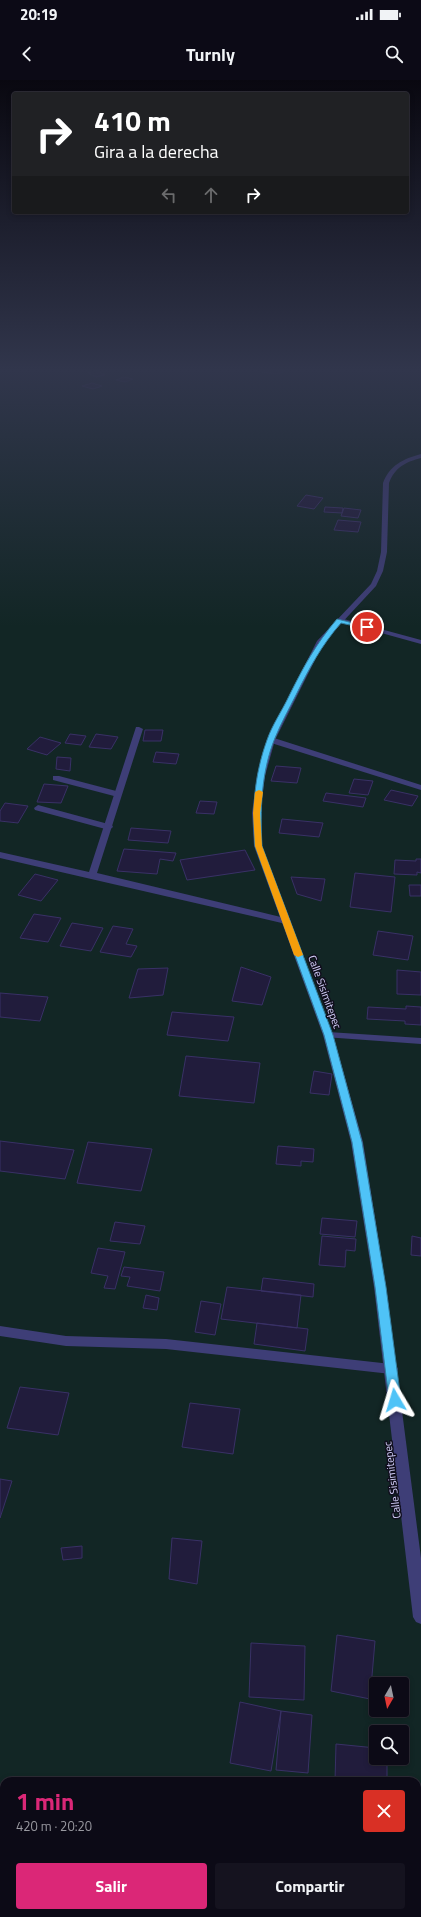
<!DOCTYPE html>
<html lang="es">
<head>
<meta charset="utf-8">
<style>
  body { margin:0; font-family:"Titillium Web",sans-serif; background:#15131f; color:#f1f3f6; height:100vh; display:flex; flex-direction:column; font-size:15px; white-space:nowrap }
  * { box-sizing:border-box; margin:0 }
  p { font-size:13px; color:#9a9aa1 }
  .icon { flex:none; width:22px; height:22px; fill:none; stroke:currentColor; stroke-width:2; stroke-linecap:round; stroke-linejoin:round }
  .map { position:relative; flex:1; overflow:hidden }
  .panel { position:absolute; left:0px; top:1697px; width:421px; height:140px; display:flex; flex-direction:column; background:#0c0a16; border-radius:12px 12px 0 0; box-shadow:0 2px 6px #0003,0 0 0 1px #2c2b35 }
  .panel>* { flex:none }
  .banner { position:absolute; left:12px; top:12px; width:397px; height:122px; border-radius:4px; box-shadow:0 2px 6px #0003,0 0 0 1px #2c2b35; background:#202124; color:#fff; overflow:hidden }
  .needle { width:26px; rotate:189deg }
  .buttons { position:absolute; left:369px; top:1597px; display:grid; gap:8px }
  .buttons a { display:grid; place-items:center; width:40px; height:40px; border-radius:4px; background:#0c0a16; box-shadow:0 2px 6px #0003,0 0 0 1px #2c2b35; font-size:20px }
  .pin { position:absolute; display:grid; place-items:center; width:34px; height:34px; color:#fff; margin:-17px; border:2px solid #fff; border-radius:50%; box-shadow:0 1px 4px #0007 }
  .me { position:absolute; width:44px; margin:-22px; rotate:353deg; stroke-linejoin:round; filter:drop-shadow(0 0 3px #0008) }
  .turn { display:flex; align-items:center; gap:14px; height:84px; padding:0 16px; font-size:18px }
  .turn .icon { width:52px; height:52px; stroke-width:2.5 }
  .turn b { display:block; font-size:28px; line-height:34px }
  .lanes { display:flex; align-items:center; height:38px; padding:0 16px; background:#0003; justify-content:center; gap:20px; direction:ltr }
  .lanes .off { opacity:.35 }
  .round { display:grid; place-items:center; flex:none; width:42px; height:42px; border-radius:4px; background:#15131f }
  .overview { display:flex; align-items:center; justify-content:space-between; height:68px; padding:0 16px }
  h1 { font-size:24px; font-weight:700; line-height:30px; color:#db2777 }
  .button { display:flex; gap:8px; margin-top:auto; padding:8px 16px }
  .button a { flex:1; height:46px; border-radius:4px; background:#db2777; color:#fff; font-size:16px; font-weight:700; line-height:46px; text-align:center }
  .button a+a { background:#15131f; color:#f1f3f6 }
  .status { display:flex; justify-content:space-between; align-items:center; height:28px; padding:0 20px; background:#0c0a16; direction:ltr }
  .status svg { height:11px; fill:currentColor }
  header { display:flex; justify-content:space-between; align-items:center; height:52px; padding:0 16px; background:#0c0a16; font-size:18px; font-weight:700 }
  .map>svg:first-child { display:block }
</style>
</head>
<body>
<div class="status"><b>20:19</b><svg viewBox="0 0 49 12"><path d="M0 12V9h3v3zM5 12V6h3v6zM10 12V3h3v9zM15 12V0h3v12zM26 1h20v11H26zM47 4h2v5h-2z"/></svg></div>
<header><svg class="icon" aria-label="back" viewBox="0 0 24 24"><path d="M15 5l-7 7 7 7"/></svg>Turnly<svg class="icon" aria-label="search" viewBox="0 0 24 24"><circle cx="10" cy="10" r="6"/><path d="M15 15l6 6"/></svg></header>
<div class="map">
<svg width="421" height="1837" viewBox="0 0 421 1837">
  <rect width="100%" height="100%" fill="#100e1d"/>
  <!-- green -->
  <path fill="#122625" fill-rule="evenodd" d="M0,290H421V1837H0ZM376,1604H402V1630H376ZM376,1652H402V1678H376ZM4,1701H417V1833H4Z"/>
  <!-- building -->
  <path fill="#211c3c" stroke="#393166" d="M265,290H281L284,291L279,294L262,292Z
    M97,291L105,295L96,297L88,293Z
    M124,297L133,299L125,302L116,300Z
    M92,303L102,306L93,309L82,306Z
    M306,415L323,418L314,429L297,426Z
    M325,427L343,428L342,433L324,432Z
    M344,428L361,430L358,438L341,436Z
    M338,440L361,442L358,452L334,450Z
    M145,650H163L161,661H143Z
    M70,654L86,656L81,665L65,663Z
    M96,654L118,657L111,669L89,667Z
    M40,657L61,663L47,675L27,669Z
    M156,672L179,674L176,684L153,682Z
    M57,677L71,678L70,691L56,689Z
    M276,686L301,688L297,703L271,701Z
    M354,699L373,701L368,715L349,713Z
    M44,704L68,706L61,723L37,722Z
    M391,710L418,716L412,726L384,720Z
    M326,713L366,718L363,727L323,721Z
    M200,721L217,722L214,734L196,733Z
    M5,723L28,726L18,743L0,741V731Z
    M282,739L323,743L319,757L279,753Z
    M131,748L171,751L168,763L128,760Z
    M124,769L176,773L173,781L160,779L157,794L117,791Z
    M245,770L255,790L187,800L180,780Z
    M416,779H421V793L417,792V795L394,794L395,780L416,781Z
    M355,793L395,797L391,832L350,827Z
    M35,794L58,800L41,821L18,815Z
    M291,797L325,799L321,821L297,814Z
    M409,805H421V816H410Z
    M34,834L61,838L48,862L20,858Z
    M72,843L103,848L91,871L60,866Z
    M113,846L133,849L126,864L137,866L131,877L100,872Z
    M378,851L413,856L408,880L373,875Z
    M241,887L271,897L262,925L232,921Z
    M168,888L163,915L129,918L138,889Z
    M397,890L421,892V915L397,914Z
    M0,913L48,917L40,941L0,937Z
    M406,926L421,927V945L405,944V941L367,939L368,927L406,929Z
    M172,932L234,937L228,961L167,955Z
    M186,976L260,983L254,1023L179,1016Z
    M314,991L332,994L329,1015L310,1013Z
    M0,1061L74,1070L65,1099L0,1091Z
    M88,1062L152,1069L141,1111L77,1103Z
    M278,1066L314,1069L313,1082L301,1081V1086L276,1084Z
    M322,1138L357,1141L355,1157L320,1154Z
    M115,1142L145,1146L140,1164L110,1161Z
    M322,1156L356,1159L355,1171L346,1170L345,1187L319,1185Z
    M412,1156L421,1158V1176L411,1175Z
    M98,1168L125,1172L115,1209L104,1208L108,1196L91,1193Z
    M124,1187L164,1192L160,1211L127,1206L130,1197L121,1196Z
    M263,1198L314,1204L313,1217L261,1211Z
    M227,1207L301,1215L297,1248L221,1239Z
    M146,1215L159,1218L157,1230L143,1228Z
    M201,1221L221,1224L215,1255L195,1252Z
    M257,1243L308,1249L305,1271L254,1264Z
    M20,1307L69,1313L58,1355L7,1348Z
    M190,1323L240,1329L233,1374L182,1367Z
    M0,1399L12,1401L0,1438Z
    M172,1458L202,1461L197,1504L169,1499Z
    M82,1466V1478L63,1480L61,1468Z
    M337,1555L375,1561L370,1619L331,1611Z
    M251,1563L305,1566L304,1620L249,1617Z
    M240,1622L281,1631L271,1691L230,1683Z
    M281,1631L312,1635L308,1693L276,1690Z
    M336,1664L376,1668V1678H387V1701H335Z
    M199,1833H246V1837H198Z"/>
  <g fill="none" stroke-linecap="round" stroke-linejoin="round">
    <!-- service -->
    <path fill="#3e3e77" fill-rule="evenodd" d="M53,696H59L120,712L121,714L120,716H114L53,700Z
      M38,725L112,745L113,747L109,750L35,730L34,728Z
      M328,952L421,958V964L324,957L323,955Z
      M0,1246L66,1256L166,1259L391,1284L396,1285L398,1289L396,1293L391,1294L166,1269L66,1266L0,1256Z"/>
    <!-- minor -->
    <path fill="#3e3e77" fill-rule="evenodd" d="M340,538L421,560V564L338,541V539Z
      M136,647H139L143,649L97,793L289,839L291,841L289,843L286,844L0,778V772L89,792Z
      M268,658H274L421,705V710L268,662Z"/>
    <!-- tertiary -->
    <path fill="#3e3e77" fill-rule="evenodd" d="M421,374V378C406,382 395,387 389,403L387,472L383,491L376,506L324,562L275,660L265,696L260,733L262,766L333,955L363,1062L386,1207L421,1478V1544L416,1542L413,1537L374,1207L351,1062L323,955L254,766L252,733L257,696L267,660L317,561L371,504L377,491L381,472L383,403C390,385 403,379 421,374Z"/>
  </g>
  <!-- sky -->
  <linearGradient id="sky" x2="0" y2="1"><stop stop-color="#090810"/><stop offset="0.53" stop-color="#31364c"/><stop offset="1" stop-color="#31364c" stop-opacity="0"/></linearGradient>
  <rect width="421" height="547" fill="url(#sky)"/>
  <!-- route -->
  <path fill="#4fc3f7" stroke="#337fa1" d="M337,539L370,547L367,549L341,543C321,566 310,587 296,615C289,629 281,643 275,658C261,692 260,731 262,766L333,955L362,1062L386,1207L401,1320L399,1323L395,1325L391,1323L389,1320L375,1207L352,1062L324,955L255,766C252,729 254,696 267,660C272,645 282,631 289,616C304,586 315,565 337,539Z"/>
  <!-- slow -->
  <path fill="#f59e0b" d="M259,710L263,712L260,733L262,766L303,875L298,877L294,875L255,766L253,733L255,712Z"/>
  <g text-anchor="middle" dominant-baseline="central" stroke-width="3" stroke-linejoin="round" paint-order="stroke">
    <!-- street labels -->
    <g font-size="11" fill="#d3cffa" stroke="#100e1d">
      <text transform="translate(325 912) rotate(70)">Calle Sisimitepec</text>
      <text transform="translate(392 1400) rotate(-97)">Calle Sisimitepec</text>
    </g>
  </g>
</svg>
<div class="buttons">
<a><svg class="needle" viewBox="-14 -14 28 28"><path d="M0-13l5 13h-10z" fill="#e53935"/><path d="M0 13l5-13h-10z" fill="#9a9aa1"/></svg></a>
<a><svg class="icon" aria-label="search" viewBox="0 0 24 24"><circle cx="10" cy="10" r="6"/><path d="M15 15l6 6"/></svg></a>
</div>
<div class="pin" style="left:367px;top:547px;background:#d93025"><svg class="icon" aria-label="arrive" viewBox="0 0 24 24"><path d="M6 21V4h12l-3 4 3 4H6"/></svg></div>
<svg class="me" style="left:395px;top:1320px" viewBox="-20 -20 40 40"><path d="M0-17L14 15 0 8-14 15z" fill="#4fc3f7" stroke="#fff" stroke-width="4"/></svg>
<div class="banner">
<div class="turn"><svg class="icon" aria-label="right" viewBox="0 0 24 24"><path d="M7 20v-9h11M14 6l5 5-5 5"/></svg><div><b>410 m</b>Gira a la derecha</div></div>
<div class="lanes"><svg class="icon off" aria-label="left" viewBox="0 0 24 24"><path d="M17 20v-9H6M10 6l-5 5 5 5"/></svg><svg class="icon off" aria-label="ahead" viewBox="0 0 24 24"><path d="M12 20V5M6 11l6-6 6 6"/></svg><svg class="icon" aria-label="right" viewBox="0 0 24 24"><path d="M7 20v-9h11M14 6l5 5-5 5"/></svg></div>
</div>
<section class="panel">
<div class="overview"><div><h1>1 min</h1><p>420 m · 20:20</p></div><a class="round" style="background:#d93025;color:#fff"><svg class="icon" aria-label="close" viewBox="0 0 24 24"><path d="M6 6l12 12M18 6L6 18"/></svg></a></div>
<div class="button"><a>Salir</a><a>Compartir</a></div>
</section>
</div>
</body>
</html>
